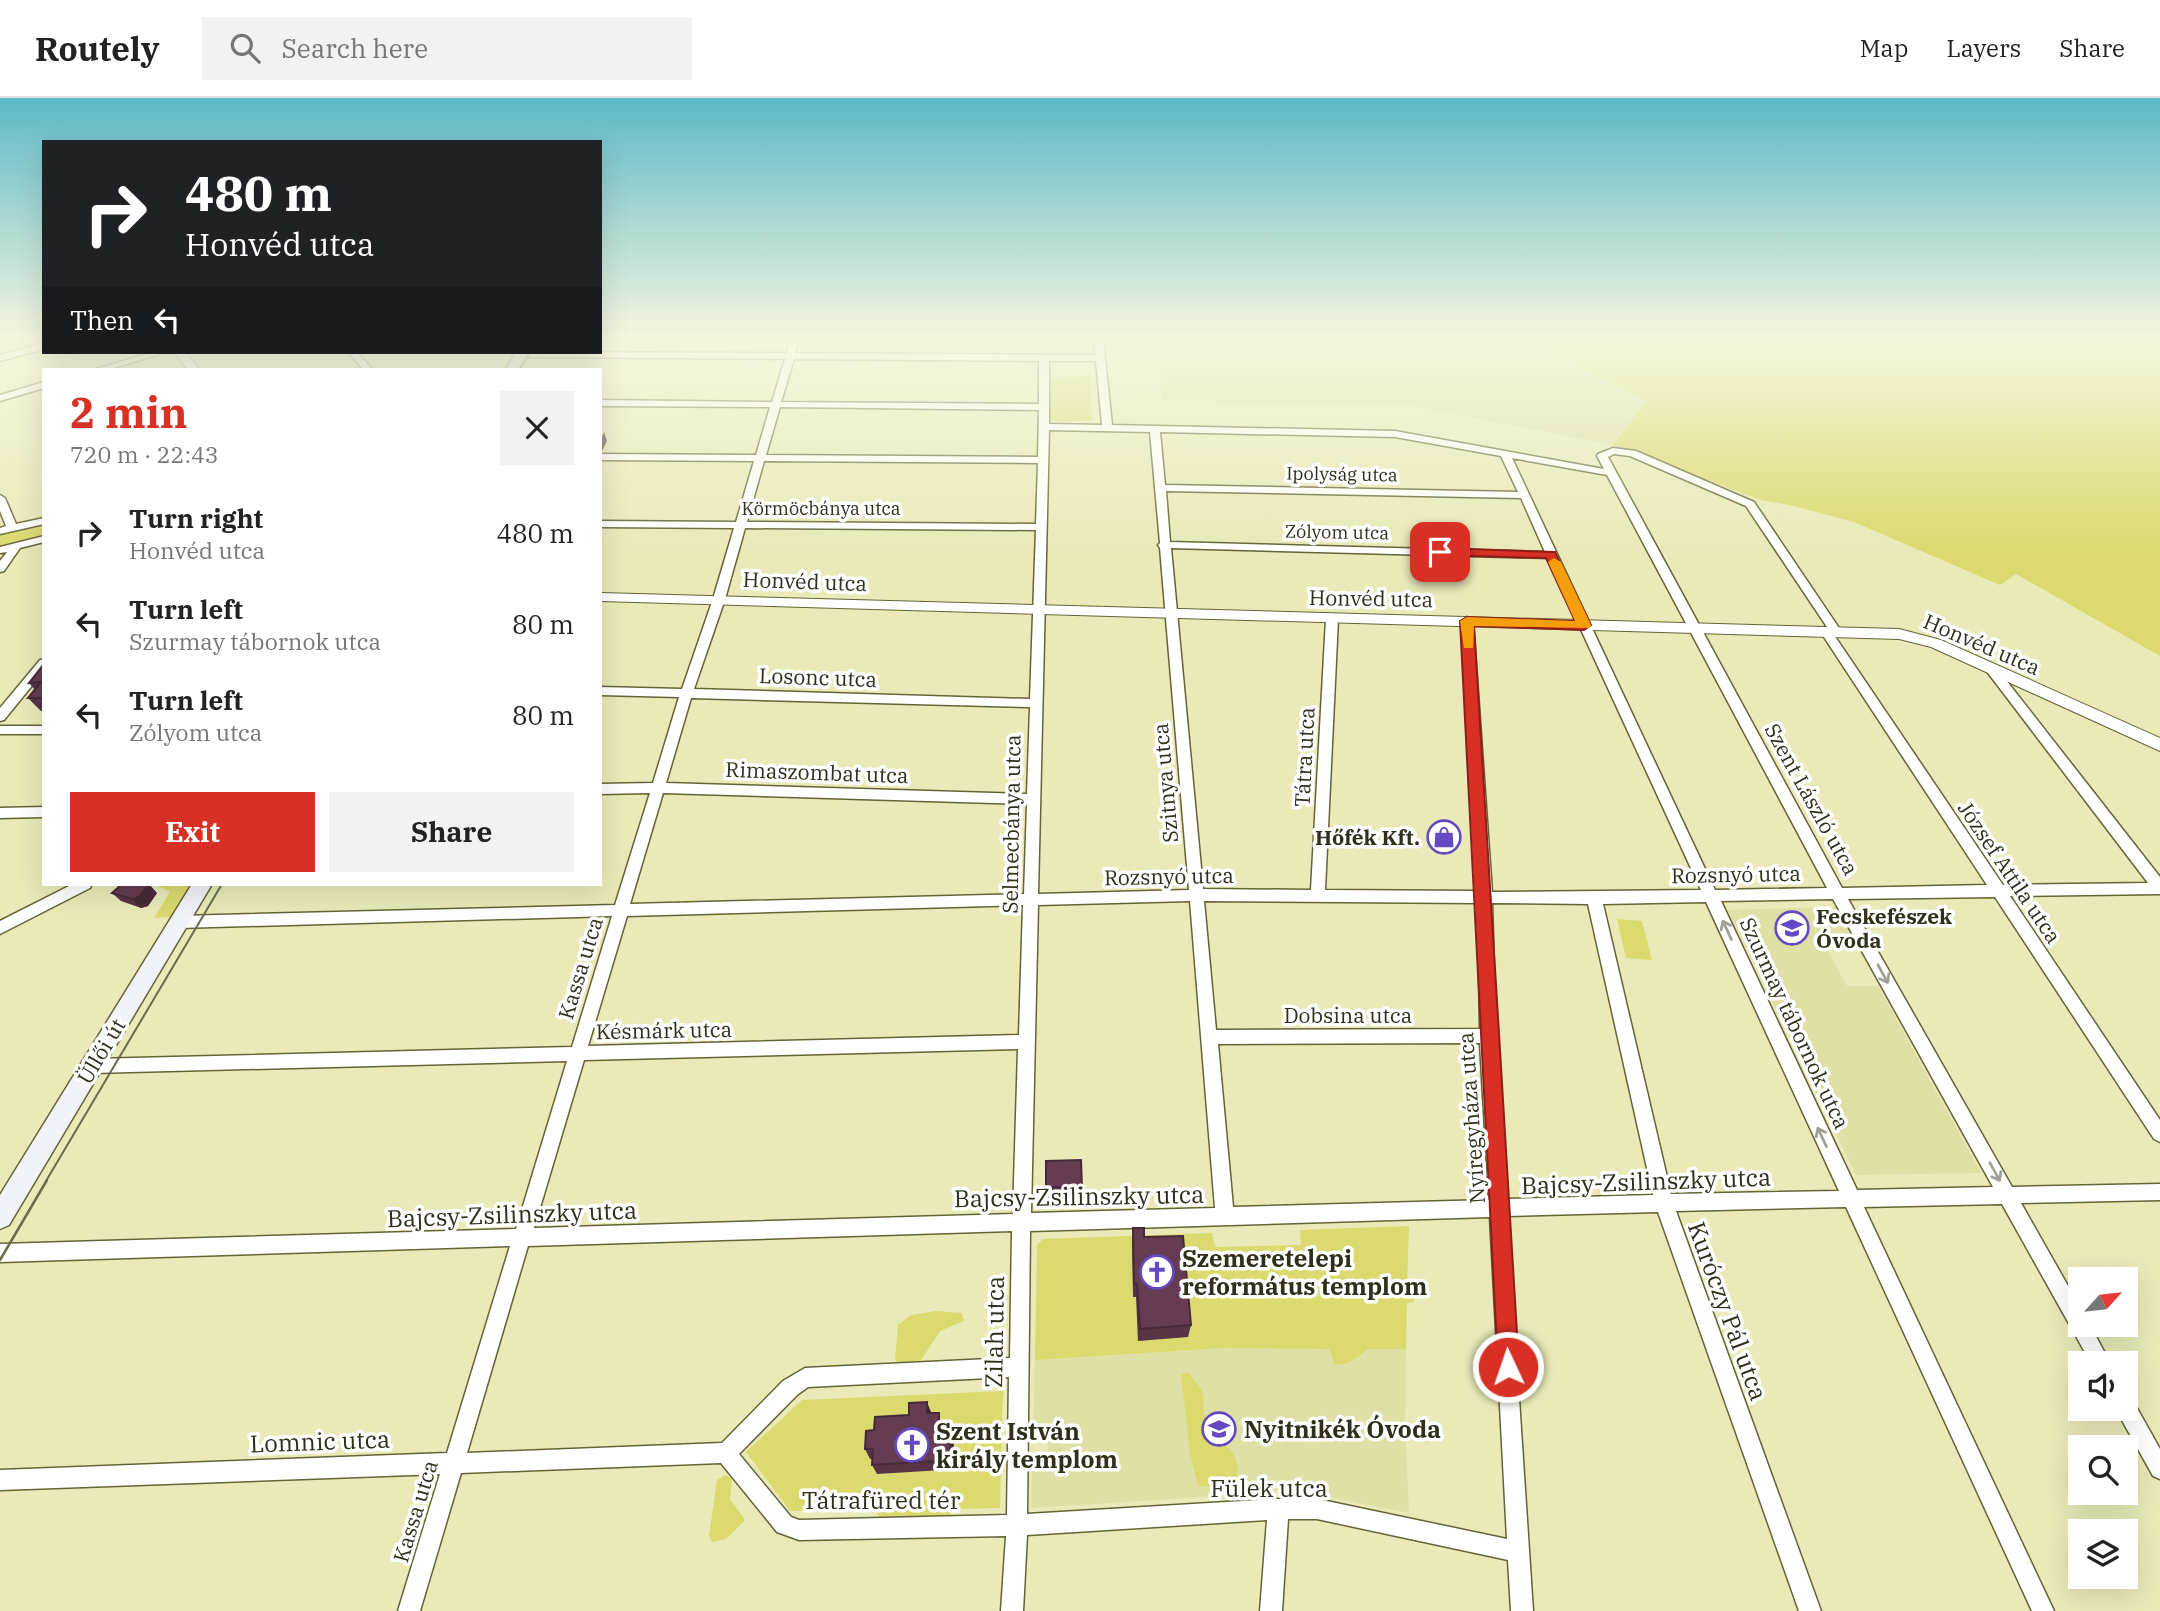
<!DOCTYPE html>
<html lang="en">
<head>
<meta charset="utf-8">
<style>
  body { margin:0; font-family:"IBM Plex Serif",serif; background:#f2f2f2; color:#222; height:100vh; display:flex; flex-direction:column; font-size:26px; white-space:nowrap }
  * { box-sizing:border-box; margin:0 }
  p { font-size:23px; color:#767676 }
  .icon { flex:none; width:38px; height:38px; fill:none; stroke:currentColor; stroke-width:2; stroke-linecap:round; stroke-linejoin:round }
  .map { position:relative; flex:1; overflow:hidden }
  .sheet { position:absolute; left:42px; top:270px; width:560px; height:518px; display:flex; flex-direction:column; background:#fff; border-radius:0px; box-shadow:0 7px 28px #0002 }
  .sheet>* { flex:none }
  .top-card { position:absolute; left:42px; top:42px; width:560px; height:214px; border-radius:0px; box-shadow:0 7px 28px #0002; background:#202124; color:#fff; overflow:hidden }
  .needle { width:46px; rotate:63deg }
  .fabs { position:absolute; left:2068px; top:1169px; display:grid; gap:14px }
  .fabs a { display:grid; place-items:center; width:70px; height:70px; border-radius:0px; background:#fff; box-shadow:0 7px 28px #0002; font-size:35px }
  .pin { position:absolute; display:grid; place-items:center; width:60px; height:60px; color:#fff; margin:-30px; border-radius:14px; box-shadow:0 4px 10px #0006 }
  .me { position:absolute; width:77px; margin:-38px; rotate:357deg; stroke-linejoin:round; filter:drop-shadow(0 0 5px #0008) }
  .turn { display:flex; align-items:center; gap:24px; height:147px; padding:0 28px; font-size:32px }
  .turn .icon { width:91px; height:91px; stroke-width:2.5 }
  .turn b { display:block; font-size:49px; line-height:60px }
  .then { display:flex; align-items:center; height:66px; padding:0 28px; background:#0003; gap:14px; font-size:26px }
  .round { display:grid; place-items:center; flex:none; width:74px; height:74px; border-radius:0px; background:#f2f2f2 }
  .overview { display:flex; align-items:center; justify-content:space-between; height:119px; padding:0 28px }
  h1 { font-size:42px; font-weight:800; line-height:52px; color:#d93025 }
  .button { display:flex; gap:14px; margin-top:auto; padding:14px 28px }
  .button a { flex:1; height:80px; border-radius:0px; background:#d93025; color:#fff; font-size:28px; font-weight:800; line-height:80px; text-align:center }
  .button a+a { background:#f2f2f2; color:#222 }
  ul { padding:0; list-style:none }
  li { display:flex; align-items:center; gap:21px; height:91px; padding:0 28px }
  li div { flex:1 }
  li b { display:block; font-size:26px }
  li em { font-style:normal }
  header { display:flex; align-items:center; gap:42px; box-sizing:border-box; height:98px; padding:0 35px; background:#fff; border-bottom:2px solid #e0e0e0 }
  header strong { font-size:33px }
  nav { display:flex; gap:38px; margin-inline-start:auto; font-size:24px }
  .search { width:490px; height:63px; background:#f2f2f2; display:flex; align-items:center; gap:18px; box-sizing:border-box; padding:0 24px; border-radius:0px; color:#767676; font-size:26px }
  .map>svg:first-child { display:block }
</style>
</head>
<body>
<header>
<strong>Routely</strong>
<div class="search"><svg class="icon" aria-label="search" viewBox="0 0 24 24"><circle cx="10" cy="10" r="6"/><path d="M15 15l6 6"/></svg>Search here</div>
<nav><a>Map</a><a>Layers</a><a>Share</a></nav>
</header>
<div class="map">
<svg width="2160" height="1513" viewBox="0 0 2160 1513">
  <rect width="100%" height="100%" fill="#e9eab8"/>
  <!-- built -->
  <path fill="#dfe0a6" d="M1156,241H1526L1647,304L1613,347L1402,306L1163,303Z
    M1836,809L1858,849L1827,851L1847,888H1878L1981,1075L1856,1077L1728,812Z
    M1225,1250L1406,1251L1405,1323L1409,1415L1297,1393L1272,1392L1192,1400L1031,1410L1032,1360L1048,1359V1340H1033L1035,1262Z"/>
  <!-- green -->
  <path fill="#dada6f" d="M1526,241H2160V558L2016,476L2000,487L1854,424L1794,408L1761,402L1613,347L1647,303Z
    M1090,278L1092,323H1051V279Z
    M44,418V436L0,448V429Z
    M155,786H192L171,819L154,820L170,794Z
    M1617,821L1642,823L1652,862L1626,860Z
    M1409,1128L1407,1187L1416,1190L1414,1204L1407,1205L1406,1251H1367C1359,1260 1346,1269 1334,1266L1330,1251L1225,1250L1035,1262L1037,1147L1043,1141L1212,1135L1215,1149L1301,1147L1300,1132Z
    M936,1213L962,1215L964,1223L940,1233L921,1262L909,1269L899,1268L895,1261L898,1227L911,1217Z
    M1188,1274C1193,1281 1201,1289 1203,1297C1204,1304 1203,1312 1205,1319C1214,1347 1247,1350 1235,1385L1205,1389L1198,1387L1190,1356L1181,1276Z
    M1003,1293L1000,1410L953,1411L945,1425L882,1426L876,1412L790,1413L746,1354L802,1302Z
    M726,1377L732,1381L730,1401L745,1422L726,1441L712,1444L709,1438L717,1382Z"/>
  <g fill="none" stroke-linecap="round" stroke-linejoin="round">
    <defs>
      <path id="minor" d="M791,241H799L795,255L1095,257V241H1103L1112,327L1395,333L1604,371L1597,358L1598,356L1613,350L1636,353L1754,404L1841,533L1834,537L2003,787L2148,785L1985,571L1991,567L1995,568L2160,779V796L2010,798L2160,1022V1044L2154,1041L1995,799L1848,801L2012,1089L2160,1086V1102L2021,1105L2081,1211V1227H2090L2110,1265H2091L2002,1106L1864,1109L2054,1513H2032L1846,1109L1676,1113L1821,1513H1799L1658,1114L1507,1118L1533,1513H1511L1508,1462L1317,1421H1288L1282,1513H1260L1267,1422L1027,1437L1023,1513H1001L1006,1438L799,1442L777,1434L721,1365L461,1375L420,1513H398L440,1376L0,1392V1372L447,1355L510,1148L0,1164V1146L516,1131L567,963L92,975L86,973L84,968L86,963L92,961L572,949L612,818L179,830L174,828L172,824L174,820L179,818L615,807L650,695L600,696V686L653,685L679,599L600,597V589L682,591L713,501L734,430L600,429V423L736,424L754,363L600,362V356L756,357L770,309L600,308V302L772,304L785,261L522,259L517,256L520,254L786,255ZM794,261L1039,263V306L781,304ZM1049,263H1096L1102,327L1049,326ZM780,309L1039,312L1038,359L766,357ZM1049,332L1150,334L1160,445L1158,447L1160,450L1189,792L1038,796ZM1160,334L1395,339L1501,358L1518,394L1165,387ZM1614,356L1630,358L1746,408L1827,529L1820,533L1987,787L1842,790L1608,359ZM1512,360L1607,377L1827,790L1715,792ZM764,363L1038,365L1036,426L747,424ZM1166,393L1521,400L1545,454L1170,444ZM745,430L1036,432L1030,601L694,591L725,501ZM1171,450L1548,460L1701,792L1492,794L1473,523L1467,519L1461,523L1477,793L1325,792L1338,521L1332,517L1326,521L1311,792L1203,791ZM691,600L1030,609L1027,696L666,685ZM663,695L1027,706L1024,796L630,806ZM1833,801L1993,1089L1857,1092L1721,803ZM1190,803L1215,1110L1031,1115L1038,807ZM1204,803L1478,805L1480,931L1216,932ZM1706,804L1839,1093L1671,1096L1603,806ZM1492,805L1588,806L1653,1097L1506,1101L1496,938ZM1023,807L1019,937L588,948L627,818ZM1480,945L1489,1102L1233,1109L1218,946ZM1018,951L1013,1116L534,1130L584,962ZM1490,1119L1507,1441L1317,1401H1278L1027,1416L1030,1133ZM1012,1133L1010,1260L805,1270L783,1283L722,1345L467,1355L528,1148ZM1009,1279L1007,1417L799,1422L791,1419L739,1356L797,1297L808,1289Z
        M44,245V251L0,263V257Z
        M153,254H166L110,271H96Z
        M348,254H357L372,271H363Z
        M44,284V290L0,303V297Z
        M0,397L5,400L16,426L44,420V426L0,436V430L6,428L0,413Z
        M44,438V444L20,450L4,473L0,474V463L7,454L0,455V449Z
        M44,561V573L4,622L0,623V610L40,562Z
        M0,628H44V636H0Z
        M44,709V719L0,720V710Z
        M73,786H92L90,790L0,836V823Z
        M2126,1300L2133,1303L2160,1351V1381L2153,1378L2119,1317L2117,1311H2126Z"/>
      <path id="tertiary" d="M174,254H186L199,271H187Z
        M600,495L1899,531L1941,542L2160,640V653L1931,549L1899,541L600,503Z"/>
      <path id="secondary" d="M517,254H529L518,271H506Z
        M192,786H212L9,1127L0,1131V1097Z"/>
    </defs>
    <!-- minor casing -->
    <use href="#minor" stroke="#646436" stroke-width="3"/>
    <!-- tertiary casing -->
    <use href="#tertiary" stroke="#646436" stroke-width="2"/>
    <!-- secondary casing -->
    <use href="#secondary" stroke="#646436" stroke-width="3"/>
    <!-- minor -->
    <use href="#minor" fill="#fff" fill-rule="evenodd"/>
    <!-- tertiary -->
    <use href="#tertiary" fill="#fff" fill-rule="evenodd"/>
    <!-- secondary -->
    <use href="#secondary" fill="#f2f2f9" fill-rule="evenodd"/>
    <!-- tram-far1 -->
    <path stroke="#6b6b4d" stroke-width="2" d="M520,271L530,254
      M46,1083L222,786"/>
    <!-- tram -->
    <path stroke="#6b6b4d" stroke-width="2.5" d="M0,1162L47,1082"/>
  </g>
  <!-- wall -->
  <path fill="#573446" d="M44,566V613H41L28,600L35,592L29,585Z
    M112,795H157L148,808L141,810L121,803Z
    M1046,1089H1082V1103H1046Z
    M1133,1130L1144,1139L1191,1227L1188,1239L1138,1243L1136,1199H1133L1132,1143Z
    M931,1315L954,1335L953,1364L942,1365V1372L877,1376L872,1367V1361H870L865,1351L874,1332Z"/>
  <!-- shaded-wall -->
  <path fill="#472a39" d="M604,334L607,343L602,353L600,348V342Z
    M149,786L157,795L148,808L141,810L132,801Z
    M927,1304L931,1314L930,1326L927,1315Z
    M951,1325L954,1335L953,1364L950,1354Z
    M938,1355L942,1365V1372L938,1363Z"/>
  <!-- building -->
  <path fill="#653c51" stroke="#472a39" stroke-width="2" d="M44,566V600H28L41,584L29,585Z
    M122,786H149L139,799L132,801L112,795Z
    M1081,1062L1082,1089H1046V1063Z
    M1133,1130H1144V1139L1183,1138L1191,1227L1140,1231L1137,1186H1134Z
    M927,1304V1315H939V1326L951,1325L950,1354L938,1355V1363L872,1367L873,1351H865L866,1333L874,1332L875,1319L909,1317V1305Z"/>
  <!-- one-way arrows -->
  <defs><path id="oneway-shaft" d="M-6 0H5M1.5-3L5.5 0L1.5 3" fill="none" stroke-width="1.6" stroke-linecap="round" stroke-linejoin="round" transform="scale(1.75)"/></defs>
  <g stroke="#a1a198">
    <use href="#oneway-shaft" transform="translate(1727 832) rotate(-115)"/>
    <use href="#oneway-shaft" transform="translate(1883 876) rotate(61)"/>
    <use href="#oneway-shaft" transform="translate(1822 1039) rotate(-115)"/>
    <use href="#oneway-shaft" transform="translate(1995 1074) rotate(61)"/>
  </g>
  <!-- sky -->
  <linearGradient id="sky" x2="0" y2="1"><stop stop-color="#5db9c7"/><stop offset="0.53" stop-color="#f5f6df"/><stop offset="1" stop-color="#f5f6df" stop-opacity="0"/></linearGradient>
  <rect width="2160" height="452" fill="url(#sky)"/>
  <!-- route -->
  <path fill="#d93025" stroke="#8d1f18" stroke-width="2" d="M1440,450L1555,454L1591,527L1584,532L1474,528C1491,775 1503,1022 1519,1269L1516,1277L1508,1280L1501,1277L1498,1269C1484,1021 1475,772 1460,523L1467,519L1575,523L1546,460L1436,457L1434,454Z"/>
  <!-- slow -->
  <path fill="#f59e0b" d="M1554,460L1561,464L1591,527L1589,530L1474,528L1473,550H1464L1460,523L1467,519L1575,523L1548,464Z"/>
  <!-- icons -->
  <defs>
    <symbol id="shop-ring" viewBox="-11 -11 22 22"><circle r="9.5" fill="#fff" stroke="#6549c2" stroke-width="1.5"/><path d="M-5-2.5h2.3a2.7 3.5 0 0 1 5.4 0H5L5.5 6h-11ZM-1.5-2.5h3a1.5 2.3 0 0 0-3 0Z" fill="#6549c2"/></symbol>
    <symbol id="school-ring" viewBox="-11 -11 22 22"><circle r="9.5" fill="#fff" stroke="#6549c2" stroke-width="1.5"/><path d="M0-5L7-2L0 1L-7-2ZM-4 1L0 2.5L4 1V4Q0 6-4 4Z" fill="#6549c2"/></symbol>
    <symbol id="church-ring" viewBox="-11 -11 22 22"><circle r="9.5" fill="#fff" stroke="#6549c2" stroke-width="1.5"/><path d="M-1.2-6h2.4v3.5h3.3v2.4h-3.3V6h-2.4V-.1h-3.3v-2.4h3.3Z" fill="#6549c2"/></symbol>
  </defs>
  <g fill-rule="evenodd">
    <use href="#shop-ring" x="1425" y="720" width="38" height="38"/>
    <use href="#school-ring" x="1773" y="811" width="38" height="38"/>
    <use href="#church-ring" x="1138" y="1155" width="38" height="38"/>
    <use href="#school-ring" x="1200" y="1312" width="38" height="38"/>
    <use href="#church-ring" x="893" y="1328" width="38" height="38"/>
  </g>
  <g text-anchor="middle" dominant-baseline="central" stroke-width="7" stroke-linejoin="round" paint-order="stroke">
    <!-- far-street labels -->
    <g font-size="18" fill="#2f2f1b" stroke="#fff">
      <text transform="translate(1342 376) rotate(1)">Ipolyság utca</text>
      <text x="821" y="410">Körmöcbánya utca</text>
      <text transform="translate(1337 434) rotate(1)">Zólyom utca</text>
    </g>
    <!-- street labels -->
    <g font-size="21" fill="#2f2f1b" stroke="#fff">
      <text transform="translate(805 483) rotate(2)">Honvéd utca</text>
      <text transform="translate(1371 500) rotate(1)">Honvéd utca</text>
      <text transform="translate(1982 546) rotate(23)">Honvéd utca</text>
      <text transform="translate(818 579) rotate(2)">Losonc utca</text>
      <text transform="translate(1304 659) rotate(-87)">Tátra utca</text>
      <text transform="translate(817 674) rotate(2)">Rimaszombat utca</text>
      <text transform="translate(1165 685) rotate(-95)">Szitnya utca</text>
      <text transform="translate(1812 701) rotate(61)">Szent László utca</text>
      <text transform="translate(1011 726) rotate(-89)">Selmecbánya utca</text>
      <text transform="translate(2010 774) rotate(56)">József Attila utca</text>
      <text transform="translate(1736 776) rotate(-1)">Rozsnyó utca</text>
      <text transform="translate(1169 778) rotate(-1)">Rozsnyó utca</text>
      <text transform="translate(580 870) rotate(-73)">Kassa utca</text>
      <text x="1348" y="917">Dobsina utca</text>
      <text transform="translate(1795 925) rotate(65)">Szurmay tábornok utca</text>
      <text transform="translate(664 932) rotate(-1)">Késmárk utca</text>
      <text transform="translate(101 953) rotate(-59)">Üllői út</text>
      <text transform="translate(1471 1020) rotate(-94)">Nyíregyháza utca</text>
      <text transform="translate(415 1413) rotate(-73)">Kassa utca</text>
    </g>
    <!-- poi labels -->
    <g font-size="21" font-weight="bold" fill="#2f2f1b" stroke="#fff" text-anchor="end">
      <text x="1420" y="739">Hőfék Kft.</text>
      <text x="1816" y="818" text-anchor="start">Fecskefészek<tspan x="1816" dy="24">Óvoda</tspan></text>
    </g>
    <!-- near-street labels -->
    <g font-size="24" fill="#2f2f1b" stroke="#fff">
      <text transform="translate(1646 1083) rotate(-2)">Bajcsy-Zsilinszky utca</text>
      <text transform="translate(1079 1098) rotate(-1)">Bajcsy-Zsilinszky utca</text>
      <text transform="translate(512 1116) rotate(-2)">Bajcsy-Zsilinszky utca</text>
      <text transform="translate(1728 1213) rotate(70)">Kuróczy Pál utca</text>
      <text transform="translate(994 1234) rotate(-89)">Zilah utca</text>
      <text transform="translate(320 1343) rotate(-2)">Lomnic utca</text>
      <text x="1269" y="1390">Fülek utca</text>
      <text x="881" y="1402">Tátrafüred tér</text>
    </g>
    <!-- near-poi labels -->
    <g font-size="24" font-weight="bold" fill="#2f2f1b" stroke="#fff" text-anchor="start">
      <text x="1182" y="1160">Szemeretelepi<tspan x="1182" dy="28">református templom</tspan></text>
      <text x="1244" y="1331">Nyitnikék Óvoda</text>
      <text x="936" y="1333">Szent István<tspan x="936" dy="28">király templom</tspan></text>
    </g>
  </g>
</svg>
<div class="fabs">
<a><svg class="needle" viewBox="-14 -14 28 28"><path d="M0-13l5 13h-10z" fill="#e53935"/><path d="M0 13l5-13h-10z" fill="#767676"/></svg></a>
<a><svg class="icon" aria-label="sound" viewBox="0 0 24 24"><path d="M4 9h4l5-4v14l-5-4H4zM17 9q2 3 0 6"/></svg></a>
<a><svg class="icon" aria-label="search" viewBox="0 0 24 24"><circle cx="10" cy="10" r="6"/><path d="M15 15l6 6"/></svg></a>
<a><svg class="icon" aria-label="layers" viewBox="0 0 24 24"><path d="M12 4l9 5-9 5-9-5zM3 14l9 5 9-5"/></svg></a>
</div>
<div class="pin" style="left:1440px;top:454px;background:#d93025"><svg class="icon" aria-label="arrive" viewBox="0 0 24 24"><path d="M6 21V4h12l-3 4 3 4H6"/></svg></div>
<svg class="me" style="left:1508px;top:1269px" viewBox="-20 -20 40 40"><circle r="17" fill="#d93025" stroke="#fff" stroke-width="3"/><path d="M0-11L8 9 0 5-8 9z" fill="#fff"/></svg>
<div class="top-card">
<div class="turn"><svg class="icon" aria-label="right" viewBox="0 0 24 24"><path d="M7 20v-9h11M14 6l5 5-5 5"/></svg><div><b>480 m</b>Honvéd utca</div></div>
<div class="then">Then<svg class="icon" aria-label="left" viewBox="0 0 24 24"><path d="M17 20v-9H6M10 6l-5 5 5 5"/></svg></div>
</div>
<section class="sheet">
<div class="overview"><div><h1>2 min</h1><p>720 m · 22:43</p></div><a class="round"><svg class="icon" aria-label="close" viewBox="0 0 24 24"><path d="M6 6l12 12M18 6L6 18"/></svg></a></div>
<ul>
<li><svg class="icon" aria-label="right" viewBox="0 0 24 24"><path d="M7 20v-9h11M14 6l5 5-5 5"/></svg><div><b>Turn right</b><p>Honvéd utca</p></div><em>480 m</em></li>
<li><svg class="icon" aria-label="left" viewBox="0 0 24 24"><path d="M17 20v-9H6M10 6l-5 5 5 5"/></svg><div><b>Turn left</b><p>Szurmay tábornok utca</p></div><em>80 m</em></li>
<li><svg class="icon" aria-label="left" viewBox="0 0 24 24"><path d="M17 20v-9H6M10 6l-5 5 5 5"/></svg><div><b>Turn left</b><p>Zólyom utca</p></div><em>80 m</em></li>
</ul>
<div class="button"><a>Exit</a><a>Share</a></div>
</section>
</div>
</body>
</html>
